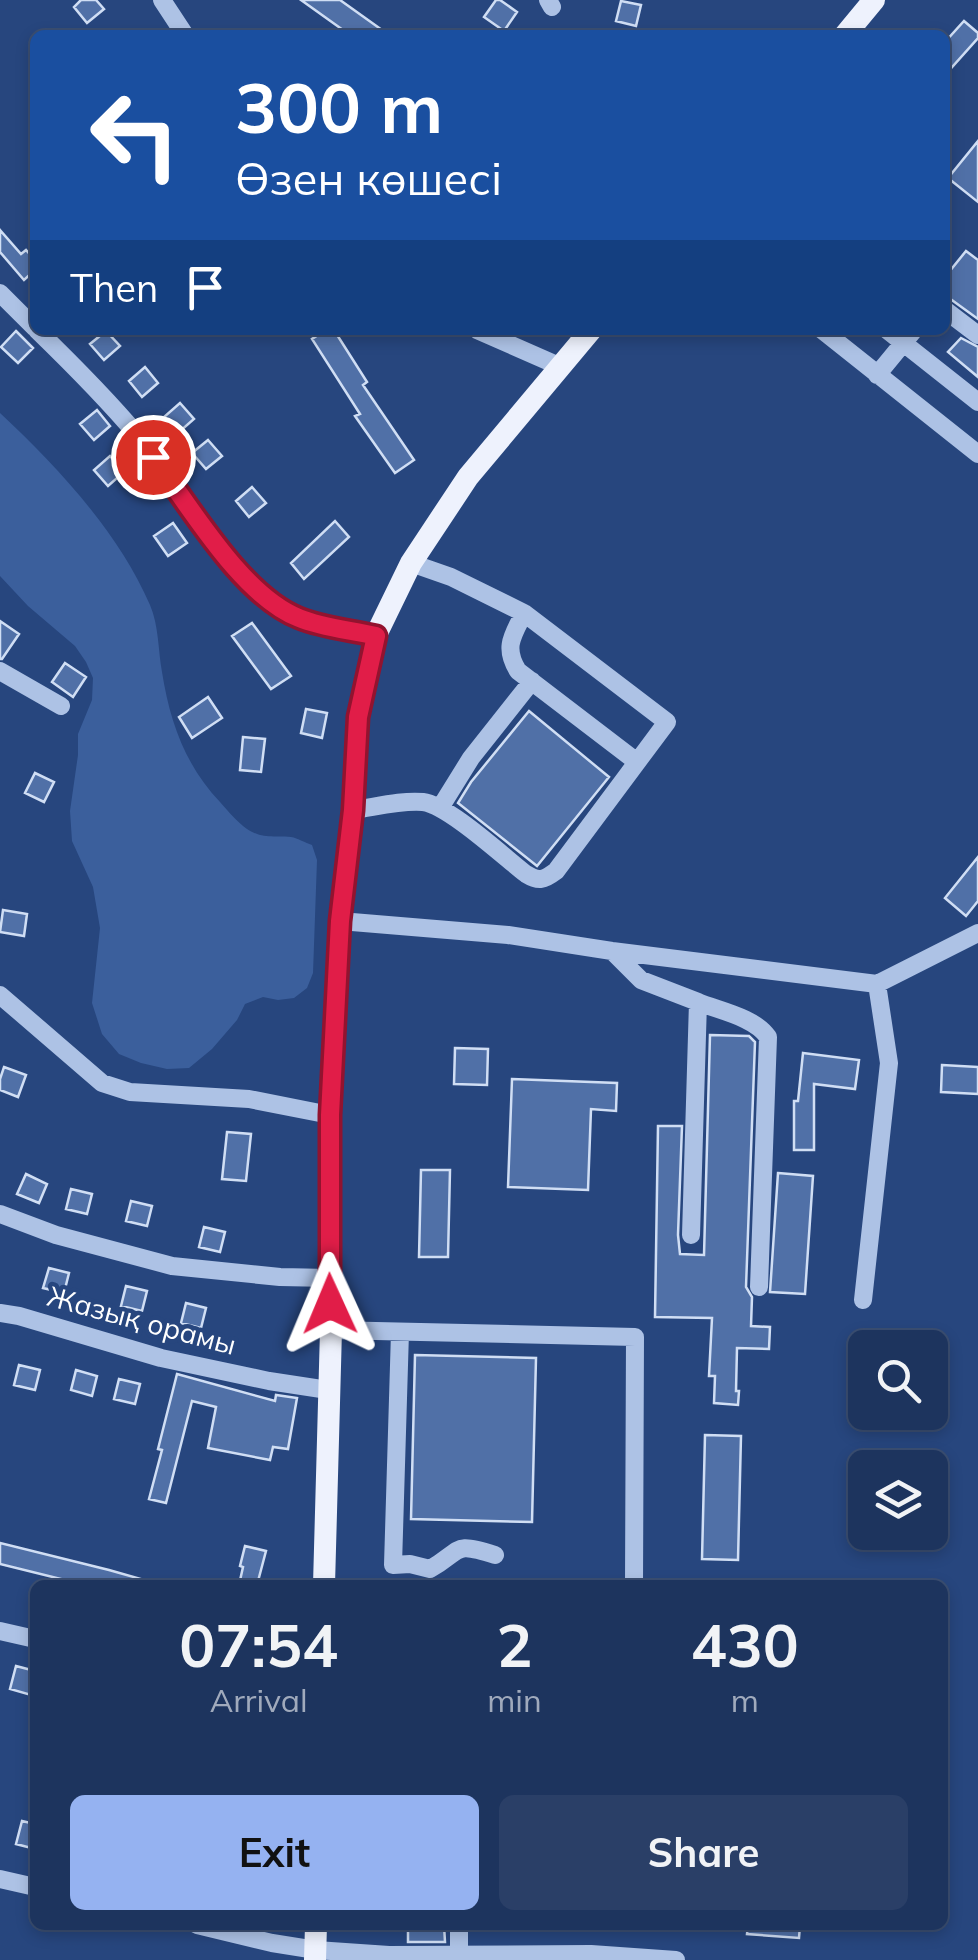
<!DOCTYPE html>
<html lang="en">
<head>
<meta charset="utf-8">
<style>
  body { margin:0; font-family:Mulish,sans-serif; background:#2a3f67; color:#f1f3f6; height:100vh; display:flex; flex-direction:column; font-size:38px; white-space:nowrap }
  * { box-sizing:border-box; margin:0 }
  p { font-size:32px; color:#a0aabc }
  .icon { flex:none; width:55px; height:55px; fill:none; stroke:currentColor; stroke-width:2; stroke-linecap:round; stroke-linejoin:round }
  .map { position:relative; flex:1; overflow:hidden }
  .details { position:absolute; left:30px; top:1580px; width:918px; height:350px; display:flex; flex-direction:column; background:#1d345e; border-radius:15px; box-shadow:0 5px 15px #0003,0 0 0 2px #3b4f73 }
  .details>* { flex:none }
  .banner { position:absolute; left:30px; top:30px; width:920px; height:305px; border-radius:15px; box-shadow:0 5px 15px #0003,0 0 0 2px #3b4f73; background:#1a4fa0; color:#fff; overflow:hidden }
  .buttons { position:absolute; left:848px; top:1330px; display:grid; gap:20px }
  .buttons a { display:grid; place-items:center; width:100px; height:100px; border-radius:15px; background:#1d345e; box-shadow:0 5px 15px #0003,0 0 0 2px #3b4f73; font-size:50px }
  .pin { position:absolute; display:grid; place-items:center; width:85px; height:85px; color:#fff; margin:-42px; border:5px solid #fff; border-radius:50%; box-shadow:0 2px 10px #0007 }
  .me { position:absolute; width:110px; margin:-55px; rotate:359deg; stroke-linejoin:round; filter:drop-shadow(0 0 8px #0008) }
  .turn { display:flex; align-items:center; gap:35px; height:210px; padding:0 40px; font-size:45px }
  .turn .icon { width:130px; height:130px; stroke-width:2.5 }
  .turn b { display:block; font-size:70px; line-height:85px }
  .then { display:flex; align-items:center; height:95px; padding:0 40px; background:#0003; gap:20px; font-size:38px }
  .eta { display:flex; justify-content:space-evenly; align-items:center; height:170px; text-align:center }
  .eta b { font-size:60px; font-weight:700; line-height:70px }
  .action { display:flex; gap:20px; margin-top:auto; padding:20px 40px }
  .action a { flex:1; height:115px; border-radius:15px; background:#95b2f1; color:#111; font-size:40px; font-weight:700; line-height:115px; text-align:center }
  .action a+a { background:#2a3f67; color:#f1f3f6 }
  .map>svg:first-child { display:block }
</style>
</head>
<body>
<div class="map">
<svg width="978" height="1960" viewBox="0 0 978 1960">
  <rect width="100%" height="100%" fill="#27467e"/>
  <!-- green -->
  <path fill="#3b5f9c" d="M0,413C57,466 119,533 150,605C159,626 158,650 162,672C170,722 185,765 220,802C228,811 237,822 247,829C264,840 273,835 291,837C298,838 305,843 312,845L317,860L313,973L307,988L294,998L278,1000L263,997L245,1004L237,1020L212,1049L189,1068L167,1069L141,1063L119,1054L102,1034L92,1003L100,928L93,887L72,841L70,811L78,755V734L92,700L93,678L86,662L75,646L28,606L0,576Z"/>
  <!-- building -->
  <path fill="#5070a7" stroke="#d0def4" stroke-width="2.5" d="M81,0H96L104,9L87,23L74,7Z
    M301,0H340L389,35H350Z
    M496,0H500L517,12L504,31L484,17Z
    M621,1L641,5L636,26L616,21Z
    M964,21L978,33V38L945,75V42Z
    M978,141V202L948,178Z
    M0,230L21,254L26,250L35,260V270L24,280L0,252Z
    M966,251L978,260V319L945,295V277Z
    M326,330H334L367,382L363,385L414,460L395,473L355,416L360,414L312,339Z
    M16,331L33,348L18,363L1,347Z
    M106,331L120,346L104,360L90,344Z
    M961,338L978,347V377L948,352Z
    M145,367L158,383L142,397L129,381Z
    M180,403L194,419L178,433L164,417Z
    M97,410L110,426L94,440L80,424Z
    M208,440L222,456L206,469L192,453Z
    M110,456L124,472L108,486L94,470Z
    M252,487L266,503L249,517L236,501Z
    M335,521L349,537L304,579L291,563Z
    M173,523L187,543L168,556L154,536Z
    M0,621L19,634L2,659H0Z
    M252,623L291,676L271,689L232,636Z
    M65,663L86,677L73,697L52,682Z
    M208,697L222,718L192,738L179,717Z
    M306,709L327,713L322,738L301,733Z
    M529,711L609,777L537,866L458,803L471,782Z
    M243,737L265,739L261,772L240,770Z
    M35,773L54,782L44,802L25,793Z
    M978,857V901L966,916L945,898Z
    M3,910L27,914L24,936L0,932Z
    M710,1035L749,1036L755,1042L746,1287L752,1297L751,1326L770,1327L769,1349L737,1348L736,1391H739L738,1405L714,1403L715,1376H709L712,1318L655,1317L658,1126H682L678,1235L680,1254L704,1255Z
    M455,1048L488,1049L487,1085L454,1084Z
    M803,1053L859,1060L855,1089L814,1084V1150H794V1101H798Z
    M942,1065L978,1067V1094L941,1092Z
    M4,1067L26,1075L18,1097L0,1090V1079Z
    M512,1079L617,1083L616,1111L591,1109L588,1190L508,1187Z
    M227,1132L251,1134L246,1181L222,1179Z
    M421,1170H450L448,1257H419Z
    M778,1173L813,1176L805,1294L770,1292Z
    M26,1174L47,1184L39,1203L17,1194Z
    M71,1189L92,1194L87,1214L66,1209Z
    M131,1201L152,1206L147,1226L126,1221Z
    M204,1227L225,1232L220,1252L199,1247Z
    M49,1268L69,1273L64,1293L43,1288Z
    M126,1286L147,1291L142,1311L121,1306Z
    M186,1303L206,1308L201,1328L181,1323Z
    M415,1355L536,1358L532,1522L411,1519Z
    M19,1365L40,1370L35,1390L14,1385Z
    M76,1370L97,1376L92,1396L71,1390Z
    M177,1374L275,1401L276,1395L297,1398L288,1449L273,1447L270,1460L208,1448L216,1407L192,1401L166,1503L149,1499L162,1450L158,1449Z
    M119,1379L140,1384L135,1404L114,1399Z
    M705,1435L741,1436L738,1560L702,1559Z
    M0,1543L109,1570L148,1581L147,1585H85L0,1564Z
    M245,1546L266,1551L257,1585H239L243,1567L240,1566Z
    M16,1666L35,1671L31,1695L10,1689Z
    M22,1821L35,1824V1849L16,1844Z
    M408,1925H444L445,1942H408Z
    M748,1925H800L799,1938L747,1934Z"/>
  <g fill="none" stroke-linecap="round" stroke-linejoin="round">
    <!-- minor -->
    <path stroke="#adc2e5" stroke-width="18" d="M162,0L185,35
      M548,0L552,7
      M0,293L35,328
      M945,310L978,335
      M37,330C72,364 107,399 138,436C185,494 226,581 294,616C318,628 349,630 376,635
      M477,330L559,366
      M822,330L978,454
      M887,330L978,402
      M877,375L914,330
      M524,613C513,635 503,647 518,671L637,762
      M0,671L61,706
      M440,808L471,758L532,681
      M353,810C375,807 401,800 423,802C448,805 504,857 526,874C539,882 544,880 556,871L667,722L524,613L451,577L411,563
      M340,921L508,935L612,951L877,984L978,933
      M612,951L641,980L698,1002L691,1235
      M0,995L102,1083L130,1092L249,1099L330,1115
      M698,1002C720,1011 754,1017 768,1037L759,1287
      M0,1214L56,1235L172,1266L280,1277L330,1278
      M863,1300L889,1063L877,984
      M0,1313L19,1316L161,1358L269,1381L328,1390
      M331,1330L635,1337L634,1585
      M400,1332L393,1565L410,1564L430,1569C463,1550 452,1541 495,1555
      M0,1631L35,1639
      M0,1879L35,1887
      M197,1925L272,1943L316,1950L389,1955L591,1954L676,1960
      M459,1955V1925"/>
    <!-- major -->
    <path stroke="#eef2fd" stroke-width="22" d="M845,35L874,0
      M324,1585L331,1330L330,1115L340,921L353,810L358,717L376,635L411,563L468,477L591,330
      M315,1960L316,1925"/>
  </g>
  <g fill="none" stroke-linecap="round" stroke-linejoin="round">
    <defs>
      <path id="route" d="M153,457C190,506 241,595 299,618C323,628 351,630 376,636L358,717L353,810L340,921L330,1115V1304"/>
    </defs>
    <!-- route casing -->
    <use href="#route" stroke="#92132f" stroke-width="25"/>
    <!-- route -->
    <use href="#route" stroke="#e11d48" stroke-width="18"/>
  </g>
  <g text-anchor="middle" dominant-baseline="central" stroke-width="9" stroke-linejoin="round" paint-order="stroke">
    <!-- street labels -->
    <g font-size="28" fill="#fff" stroke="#27467e">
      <text transform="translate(142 1320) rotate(15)">Жазық орамы</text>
    </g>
  </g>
</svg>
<div class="buttons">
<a><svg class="icon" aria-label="search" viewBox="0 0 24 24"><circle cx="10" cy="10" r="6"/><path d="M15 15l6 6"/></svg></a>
<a><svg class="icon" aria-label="layers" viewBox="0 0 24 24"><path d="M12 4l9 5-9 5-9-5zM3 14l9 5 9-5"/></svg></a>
</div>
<div class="pin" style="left:153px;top:457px;background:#d93025"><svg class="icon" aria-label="arrive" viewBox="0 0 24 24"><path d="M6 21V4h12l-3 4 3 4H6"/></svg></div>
<svg class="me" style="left:330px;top:1304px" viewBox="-20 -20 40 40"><path d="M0-17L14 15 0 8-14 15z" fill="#e11d48" stroke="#fff" stroke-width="4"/></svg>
<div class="banner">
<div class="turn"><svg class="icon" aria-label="left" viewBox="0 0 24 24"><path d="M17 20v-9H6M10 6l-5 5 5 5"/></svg><div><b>300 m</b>Өзен көшесі</div></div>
<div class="then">Then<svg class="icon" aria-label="arrive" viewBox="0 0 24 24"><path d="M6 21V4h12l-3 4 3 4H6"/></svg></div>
</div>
<section class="details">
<div class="eta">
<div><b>07:54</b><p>Arrival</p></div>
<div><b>2</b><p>min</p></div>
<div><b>430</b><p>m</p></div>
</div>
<div class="action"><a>Exit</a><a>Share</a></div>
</section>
</div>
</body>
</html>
